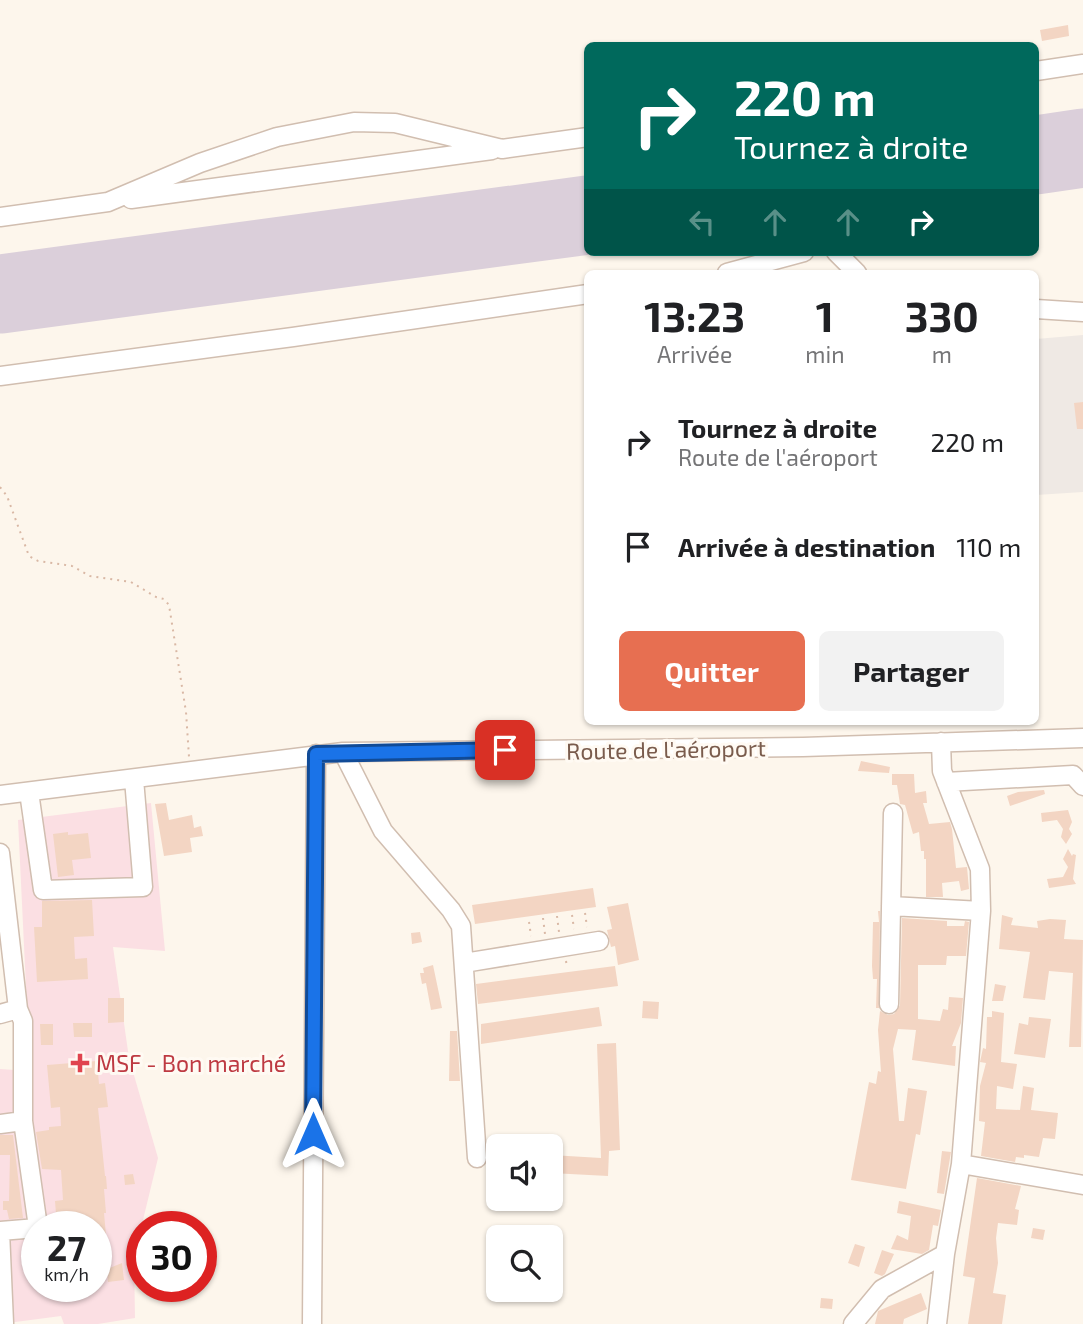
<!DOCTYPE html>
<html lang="fr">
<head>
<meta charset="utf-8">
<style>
  body { margin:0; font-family:"Exo 2",sans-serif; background:#f2f2f2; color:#202124; height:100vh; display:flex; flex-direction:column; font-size:26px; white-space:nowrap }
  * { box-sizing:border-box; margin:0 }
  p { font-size:23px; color:#757577 }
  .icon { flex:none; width:38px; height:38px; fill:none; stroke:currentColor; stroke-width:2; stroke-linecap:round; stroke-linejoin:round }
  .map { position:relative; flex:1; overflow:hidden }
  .sheet { position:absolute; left:584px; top:270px; width:455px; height:455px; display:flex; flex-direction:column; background:#fff; border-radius:10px; box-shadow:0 2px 5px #0004 }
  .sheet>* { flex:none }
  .banner { position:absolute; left:584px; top:42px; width:455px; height:214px; border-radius:10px; box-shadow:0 2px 5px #0004; background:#00695c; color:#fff; overflow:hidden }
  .buttons { position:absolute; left:486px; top:1134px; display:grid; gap:14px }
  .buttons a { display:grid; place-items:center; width:77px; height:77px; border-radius:10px; background:#fff; box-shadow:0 2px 5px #0004; font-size:35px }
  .speed { position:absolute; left:21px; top:1211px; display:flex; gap:14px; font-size:35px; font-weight:700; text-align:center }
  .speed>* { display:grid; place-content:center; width:91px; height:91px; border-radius:50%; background:#fff; box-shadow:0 2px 5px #0004; line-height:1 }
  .speed small { font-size:18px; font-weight:400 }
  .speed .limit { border:10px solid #d22; background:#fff; color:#111 }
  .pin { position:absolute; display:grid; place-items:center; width:60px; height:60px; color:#fff; margin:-30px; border-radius:14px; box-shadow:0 4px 10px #0006 }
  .me { position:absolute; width:77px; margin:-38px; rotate:0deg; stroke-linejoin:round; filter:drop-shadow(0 0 5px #0008) }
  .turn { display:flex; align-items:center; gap:24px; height:147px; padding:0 35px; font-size:32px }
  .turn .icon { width:91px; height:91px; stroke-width:2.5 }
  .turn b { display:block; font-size:49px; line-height:60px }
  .lanes { display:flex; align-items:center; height:66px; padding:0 35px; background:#0003; justify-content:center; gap:35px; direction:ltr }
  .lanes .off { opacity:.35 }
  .eta { display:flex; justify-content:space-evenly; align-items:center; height:119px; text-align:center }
  .eta b { font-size:42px; font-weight:700; line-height:49px }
  .action { display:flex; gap:14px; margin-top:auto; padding:14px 35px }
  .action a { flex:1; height:80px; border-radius:10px; background:#e76f51; color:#fff; font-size:28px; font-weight:700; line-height:80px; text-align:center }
  .action a+a { background:#f2f2f2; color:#202124 }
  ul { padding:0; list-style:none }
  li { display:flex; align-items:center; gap:21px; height:105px; padding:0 35px }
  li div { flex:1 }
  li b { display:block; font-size:26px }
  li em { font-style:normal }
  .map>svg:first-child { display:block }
</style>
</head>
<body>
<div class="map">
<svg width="1083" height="1324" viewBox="0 0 1083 1324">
  <rect width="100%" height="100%" fill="#fdf6ec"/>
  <!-- industrial -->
  <path fill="#efe9e4" d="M1083,335V492L1036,495V339Z"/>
  <!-- medical -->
  <path fill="#fbdfe3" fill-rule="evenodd" d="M151,803L165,951L113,947L129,1058L158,1158L134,1257L135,1318L98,1324H64L61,1316L0,1324V1069L30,1071L18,820ZM37,1227H96V1286H37Z"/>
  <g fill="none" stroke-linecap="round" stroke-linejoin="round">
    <!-- runway -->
    <path stroke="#dbcfda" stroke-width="79" d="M1036,155L1083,148
      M0,294L588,215"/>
  </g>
  <!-- building -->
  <path fill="#f3d5c3" d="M1068,25L1069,36L1042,41L1040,30Z
    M1083,402V429H1077L1074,403Z
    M861,761L890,767L889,773L858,771Z
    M892,774H914L915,793L926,791L927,803H923L929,824L950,822L952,829L956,868L967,867L969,889L961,891L959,881L942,883L943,897H926V859H924V851H921L919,832L913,834L905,805L900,804L897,785H892Z
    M1044,790L1045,794L1010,806L1007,796L1018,792Z
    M166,803L169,820L192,815L194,828L201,826L203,836L190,838L192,852L164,856L155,804Z
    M1068,810L1072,822L1069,829L1072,834L1066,844L1061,837L1063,829L1057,820L1042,822L1041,813Z
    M68,832V835L88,833L91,858L72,860L74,875L58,877L53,834Z
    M1068,849L1072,856L1073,854L1076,855L1073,879L1076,884L1049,888L1047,879L1063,877L1068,867L1063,859Z
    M593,888L596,907L475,924L472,905Z
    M92,900L94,936L74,937L75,959L87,958L88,979L37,982L34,927H42V901Z
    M628,903L639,960L618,965L615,946L611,947L607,930L612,929L607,907Z
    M878,911H880L879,1008H876L877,979H873L872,966L873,922H879Z
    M1002,915L1013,918L1011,925L1038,928L1037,921L1050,919L1066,920L1064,939L1083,940L1081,1047H1069L1073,973L1049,971L1045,1000L1023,998L1030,952L999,949Z
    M902,918L947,921V926H964L965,921L969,922L966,956H947L946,965H918V1019L940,1021L943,1009L948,1010L949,997L963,998L961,1023L952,1046H956L955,1066L912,1060L916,1030L898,1029L893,1049L899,1121H904L908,1088L927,1091L920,1135L916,1134L906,1189L851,1180L869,1082L876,1084L878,1071L881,1072L878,1030L880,1011L888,1015L894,1014L900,1005Z
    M420,932L422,942L412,944L411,933Z
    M433,965L442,1008L431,1010L426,983L422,984L420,973H424L423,968Z
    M615,966L618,986L478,1004L476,984Z
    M995,984L1006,986L1003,1001H992Z
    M108,998H124V1022L108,1023Z
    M643,1001L659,1002L658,1019L642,1018Z
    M599,1007L602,1026L481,1044V1024Z
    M992,1011L1004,1013L1001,1062L1017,1064L1013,1089L997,1086L996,1109L1020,1110L1023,1086L1034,1088L1031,1110L1058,1113L1055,1139L1043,1138L1039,1157L1024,1155V1158L1016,1157L1015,1162L981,1156L985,1122L979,1121L980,1086L986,1063L980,1062L983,1048L986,1049L987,1017H992Z
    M1029,1017L1051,1019L1045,1058L1014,1054L1019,1023L1028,1025Z
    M73,1023H92V1037H74Z
    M40,1024H53V1045H41Z
    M450,1031H457L460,1081H449Z
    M616,1043L620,1150L609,1151L608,1176L551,1173V1155L601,1158L597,1044Z
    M97,1061L99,1084L105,1083L108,1107L98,1108L105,1176H106L107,1189H104L106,1213H104L107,1246L96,1269V1227H57L55,1201L63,1200L61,1170L42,1169L36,1132L49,1130V1127L61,1126L60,1107L51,1108L47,1065Z
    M0,1135H13L23,1218L9,1219L7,1210H3V1201H9L10,1155H0Z
    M942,1151L951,1152L944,1194L937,1193Z
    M133,1174L135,1184L125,1185L124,1175Z
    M977,1178L1021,1186L1015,1209L1019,1210L1017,1225L998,1223L996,1238L998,1263L993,1293L1006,1295L1002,1324H968L975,1278L963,1276Z
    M899,1201L941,1210L938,1226L933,1225L929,1250L922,1254L891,1249L897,1235L908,1240L911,1216L897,1213Z
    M1033,1228L1045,1230L1043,1240L1031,1238Z
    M855,1244L865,1247L859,1267L848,1263Z
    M882,1250L894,1254L885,1274L882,1276L874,1273Z
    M122,1263L124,1280L108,1282L107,1269Z
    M921,1293L927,1309L904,1319L903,1324H875L878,1311Z
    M821,1298L833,1299L832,1309L820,1308Z"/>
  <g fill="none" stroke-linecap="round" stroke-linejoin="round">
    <defs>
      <path id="minor" d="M1036,71L1083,64
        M131,199L492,150
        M0,217L108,202L200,163L277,137L354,122L395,123L502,149L588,137
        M836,252L857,273
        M727,273L804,252
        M1036,309L1083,312
        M0,376L293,337L588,294
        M343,752L383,831L451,910L461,926L477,1158
        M946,782L1073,775L1083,786
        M29,792L43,890L143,887L134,779
        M0,795L343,752L803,747L1083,738
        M0,853L18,1009L0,1014
        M891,906L981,911
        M464,963L599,941
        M889,1004L893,813
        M18,1009L23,1021V1121L38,1227
        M0,1124L23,1121
        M961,1164L1083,1185
        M0,1231L4,1323
        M0,1231L37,1228
        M312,1324L316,754
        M853,1324L882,1289L945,1254L961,1164L981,911L980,869L942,771L941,742
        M937,1324L945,1254"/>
    </defs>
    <!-- minor casing -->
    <use href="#minor" stroke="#d1beb0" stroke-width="21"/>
    <!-- path -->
    <path stroke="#d9b8a5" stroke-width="2" stroke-dasharray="2 5" stroke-linecap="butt" d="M0,487L7,496L29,556L38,561L72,566L90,576L131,582L156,597L164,599L169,605L186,712L189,757
      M585,913L587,927
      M572,915L574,929
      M557,916L559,932
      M543,918L545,934
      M529,922L531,936
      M566,961L567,967"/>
    <!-- minor -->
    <use href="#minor" stroke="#fff" stroke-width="18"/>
  </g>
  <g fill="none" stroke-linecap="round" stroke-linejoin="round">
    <defs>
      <path id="route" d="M313,1134L316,754L505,750"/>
    </defs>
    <!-- route casing -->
    <use href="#route" stroke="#114b97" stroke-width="18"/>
    <!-- route -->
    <use href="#route" stroke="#1a73e8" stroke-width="12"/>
  </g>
  <!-- markers -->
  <path fill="#e0444e" stroke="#fffaf3" stroke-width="2.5" d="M76.5 1052.5h7v7h7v7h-7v7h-7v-7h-7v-7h7z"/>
  <g text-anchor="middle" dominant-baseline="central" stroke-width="6" stroke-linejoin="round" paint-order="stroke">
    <!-- street labels -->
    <g font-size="23" fill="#7a5c4d" stroke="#fffaf3">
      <text transform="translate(666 749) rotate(-1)">Route de l'aéroport</text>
    </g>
    <!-- health labels -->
    <g font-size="23" fill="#be3a42" stroke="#fffaf3" text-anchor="start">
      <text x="96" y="1063">MSF - Bon marché</text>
    </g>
  </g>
</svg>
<div class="buttons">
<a><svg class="icon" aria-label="sound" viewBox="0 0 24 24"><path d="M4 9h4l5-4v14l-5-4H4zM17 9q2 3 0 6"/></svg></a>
<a><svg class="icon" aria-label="search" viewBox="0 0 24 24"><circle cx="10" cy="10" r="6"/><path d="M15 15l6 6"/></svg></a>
</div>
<div class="speed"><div>27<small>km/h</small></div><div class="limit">30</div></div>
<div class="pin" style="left:505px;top:750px;background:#d93025"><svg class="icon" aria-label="arrive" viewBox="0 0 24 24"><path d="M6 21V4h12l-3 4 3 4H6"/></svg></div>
<svg class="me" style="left:313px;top:1134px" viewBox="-20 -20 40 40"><path d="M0-17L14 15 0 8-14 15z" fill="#1a73e8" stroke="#fff" stroke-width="4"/></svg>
<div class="banner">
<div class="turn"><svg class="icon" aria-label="right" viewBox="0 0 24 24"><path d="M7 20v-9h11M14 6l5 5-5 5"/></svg><div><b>220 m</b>Tournez à droite</div></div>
<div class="lanes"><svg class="icon off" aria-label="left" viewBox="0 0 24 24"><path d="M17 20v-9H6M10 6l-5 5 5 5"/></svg><svg class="icon off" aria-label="ahead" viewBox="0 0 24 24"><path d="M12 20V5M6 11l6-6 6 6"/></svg><svg class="icon off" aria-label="ahead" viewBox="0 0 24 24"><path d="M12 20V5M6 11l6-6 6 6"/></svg><svg class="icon" aria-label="right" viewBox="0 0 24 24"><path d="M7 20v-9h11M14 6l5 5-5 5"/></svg></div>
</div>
<section class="sheet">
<div class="eta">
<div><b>13:23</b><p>Arrivée</p></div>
<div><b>1</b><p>min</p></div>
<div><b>330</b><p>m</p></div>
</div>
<ul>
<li><svg class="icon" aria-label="right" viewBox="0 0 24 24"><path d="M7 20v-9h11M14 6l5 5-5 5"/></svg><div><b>Tournez à droite</b><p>Route de l'aéroport</p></div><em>220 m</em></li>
<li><svg class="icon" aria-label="arrive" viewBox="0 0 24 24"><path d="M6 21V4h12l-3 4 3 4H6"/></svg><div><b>Arrivée à destination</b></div><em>110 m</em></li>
</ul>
<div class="action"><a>Quitter</a><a>Partager</a></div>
</section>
</div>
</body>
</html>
